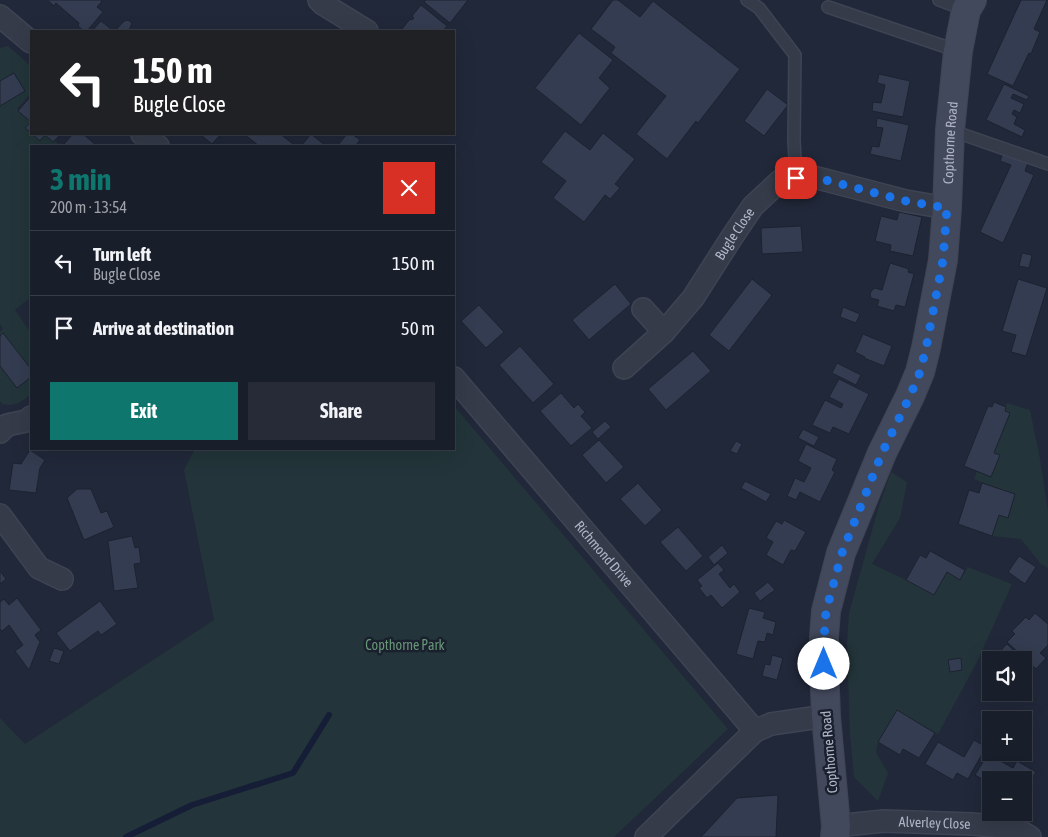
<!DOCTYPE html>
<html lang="en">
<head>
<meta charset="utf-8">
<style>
  body { margin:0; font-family:"Asap Condensed",sans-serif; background:#262b37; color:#f1f3f6; height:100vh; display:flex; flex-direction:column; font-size:19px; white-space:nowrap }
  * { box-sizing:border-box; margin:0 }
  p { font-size:16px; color:#9fa2a9 }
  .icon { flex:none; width:28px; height:28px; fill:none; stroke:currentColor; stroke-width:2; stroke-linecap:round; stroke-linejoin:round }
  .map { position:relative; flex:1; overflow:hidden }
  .sheet { position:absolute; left:30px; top:145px; width:425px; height:305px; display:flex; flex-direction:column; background:#191e2b; border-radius:0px; box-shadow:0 5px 20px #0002,0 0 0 1px #373c47 }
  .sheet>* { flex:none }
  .banner { position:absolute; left:30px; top:30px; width:425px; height:105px; border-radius:0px; box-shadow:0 5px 20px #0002,0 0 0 1px #373c47; background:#202124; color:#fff; overflow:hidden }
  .fabs { position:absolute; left:982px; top:651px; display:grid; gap:10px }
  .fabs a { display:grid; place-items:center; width:50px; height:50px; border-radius:0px; background:#191e2b; box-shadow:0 5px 20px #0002,0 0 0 1px #373c47; font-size:25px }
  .pin { position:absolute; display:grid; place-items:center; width:42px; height:42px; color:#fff; margin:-21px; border-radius:10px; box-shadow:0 2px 8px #0006 }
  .me { position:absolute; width:55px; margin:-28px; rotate:0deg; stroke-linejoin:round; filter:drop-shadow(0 0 4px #0008) }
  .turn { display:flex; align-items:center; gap:18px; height:105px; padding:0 20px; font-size:22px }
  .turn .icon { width:65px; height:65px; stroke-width:2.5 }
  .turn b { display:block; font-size:35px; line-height:42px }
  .round { display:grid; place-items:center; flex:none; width:52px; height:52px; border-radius:0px; background:#262b37 }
  .head { display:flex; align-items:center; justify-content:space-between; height:85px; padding:0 20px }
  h1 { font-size:30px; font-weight:700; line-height:38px; color:#0f766e }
  .button { display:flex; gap:10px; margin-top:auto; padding:10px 20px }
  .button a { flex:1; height:58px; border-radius:0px; background:#0f766e; color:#fff; font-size:20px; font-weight:700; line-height:58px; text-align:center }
  .button a+a { background:#262b37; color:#f1f3f6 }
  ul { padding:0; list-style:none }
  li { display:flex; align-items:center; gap:15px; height:65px; padding:0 20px; border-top:1px solid #373c47 }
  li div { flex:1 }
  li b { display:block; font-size:19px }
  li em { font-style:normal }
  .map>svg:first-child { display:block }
</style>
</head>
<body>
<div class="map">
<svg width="1048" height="837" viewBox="0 0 1048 837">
  <rect width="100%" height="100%" fill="#212839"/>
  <!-- green -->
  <path fill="#23353a" d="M8,46L31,66V93L17,109L31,122L26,128L40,141L45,135L53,142L54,140L59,145L61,144L64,146H31V297L15,310L31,333V369L3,334L0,336V332L3,329L0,324V106L24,91L14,73L0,81V48Z
    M0,366L17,388L31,377V394C21,402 16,407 2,404L0,401Z
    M1007,403L1030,410L1040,459L1048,511V568L1041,564L1021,539L992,536L999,515L1008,518L1015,495L974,479L977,471L1000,455L994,453L1010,414L1005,411Z
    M454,406L728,729L614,837H0V718L25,744L214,620L184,470L195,449H454Z
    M891,472L907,482L900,518L872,564L906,580L947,572L960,580L968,567L1012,584L976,664L938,734L897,711L878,742L876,752L888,773L878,801L854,777L850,733L847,643L849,613L878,509Z"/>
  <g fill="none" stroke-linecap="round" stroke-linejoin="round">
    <!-- stream -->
    <path stroke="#151e36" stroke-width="6" d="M126,837L192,805L293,773L329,715"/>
  </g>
  <!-- building -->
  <path fill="#333c50" stroke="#1c2230" d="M47,0H101L102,1L97,7L103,12L87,31H84L78,26L79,23L56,3L54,6Z
    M426,0H468L450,23L424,2Z
    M613,0H618L640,17L653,1L740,69L698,123L696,121L667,159L636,134L666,96L611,53L615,47L591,29Z
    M1021,0H1047L1034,29L1040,32L1031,54L1029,53L1013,86L987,74Z
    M421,5L447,26L443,31H405L402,29L410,19L412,20L414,18L412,16Z
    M128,20L132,23L130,28L127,31H115L124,21Z
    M101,21L106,25L113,31H92Z
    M579,33L613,60L599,78L610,88L581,125L535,88Z
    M14,73L25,91L0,106V81Z
    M879,74L910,81L903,117L872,111L873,102L881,103L885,85L877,83Z
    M1004,84L1029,96L1027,100L1013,94L1011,98L1024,104L1020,113L1014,110L1012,114L1017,117L1014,124L1025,130L1022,137L986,120Z
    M767,89L788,105L764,136L744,121Z
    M31,96V133L25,128L31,122L18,111Z
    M877,118L909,125L901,161L870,154L872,146L879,147L883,128L876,127Z
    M565,131L590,150L603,133L635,159L615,184L620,188L610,199L605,195L584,222L553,198L566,181L541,162Z
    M32,134H61L53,142L45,135L40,141Z
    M73,134H83L97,146H64L63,145Z
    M200,134H221L212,144Z
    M244,134H280L293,144L291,146H259Z
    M311,134L326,146H301Z
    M347,134H352L360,140L355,146H339L338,145Z
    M1004,151L1028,162L1025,171L1034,175L1003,243L980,232L1011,165L1000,161Z
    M899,212L922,217L913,256L890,251L891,245L875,241L881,216L897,220Z
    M801,226L803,252L762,254L761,228Z
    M1022,253L1032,255L1029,268L1019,266Z
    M890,263L909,269L908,272L914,274L905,307L896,305L894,311L877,306L879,300L871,298L870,294L872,290L875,288L882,290Z
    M752,279L772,295L729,351L709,335Z
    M1018,279L1047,288L1026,356L1011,352L1016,335L1002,331Z
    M615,284L631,304L589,340L572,320Z
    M479,305L504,332L486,348L461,321Z
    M843,307L860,314L856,323L840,317Z
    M3,333L31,369V377L17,388L0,366V336Z
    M863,334L892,346L884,366L864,358L865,357L855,352Z
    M520,346L554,384L533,403L499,365Z
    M693,351L711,371L666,410L648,389Z
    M837,363L861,375L856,385L832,373Z
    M839,379L869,394L849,434L833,427L830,433L812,425L825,400L841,408L843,404L829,397Z
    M561,393L574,408L578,404L585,412L581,416L592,428L571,446L540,411Z
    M994,402L1006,407L1005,411L1010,413L994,453L1000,455L991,477L964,466L988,406L992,407Z
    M605,421L611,427L598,439L592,432Z
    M803,429L819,437L814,446L798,438Z
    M599,440L624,467L606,483L582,455Z
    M736,441L742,444L737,454L730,451Z
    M806,444L837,459L832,470L835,472L820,502L800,492L796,500L787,496L795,478L804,482L811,468L798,461Z
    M30,450L45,460L40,468L36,493L9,490L13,463L21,464Z
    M745,481L771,494L766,502L741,488Z
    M638,483L662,510L645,526L620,499Z
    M982,483L1015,494L1008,518L999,515L992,536L958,524L969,490L979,493Z
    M77,489H91L101,513L107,511L114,527L84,540L67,498Z
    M784,520L806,532L795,551L791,550L783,565L766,555L773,542L766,538L776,521L782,524Z
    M678,527L703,556L686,571L660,542Z
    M132,536L135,548L139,547L141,563L134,564L138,588L114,591L108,541Z
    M722,545L728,553L714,565L708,557Z
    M930,551L965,570L960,580L947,572L934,595L906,580L920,555L926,558Z
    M1019,556L1036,567L1025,584L1008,572Z
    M718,563L724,570L719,574L730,588L734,584L740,592L722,608L711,595L707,598L699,588L702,586L697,580Z
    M0,571L6,579L0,584Z
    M768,582L775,590L760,601L754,593Z
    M17,598L41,630L35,635L40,642L29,670L15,651L23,645L9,625L2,631L0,629V602L4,599L9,605Z
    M100,601L117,624L101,635L98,631L70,651L56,633Z
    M749,608L765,612L763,618L776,622L773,635L767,633L765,642L758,641L753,659L736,654Z
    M1035,613L1048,624V645L1040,653L1046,658L1036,669L1007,642L1015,634L1012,631L1026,617L1029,620Z
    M1007,644L1023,659L1021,660H992Z
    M54,648L64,651L59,664L49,661Z
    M772,655L783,658L777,680L762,676L765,664L770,665Z
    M961,658L962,670L950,672L948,660Z
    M897,710L935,733L919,758L903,749L900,755L878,742Z
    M974,740L986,747L968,779L957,773L953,780L925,764L938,742L964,757Z
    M988,754L1013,768L1017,761L1036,772L1028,784L1024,782V780H1021L1012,775L1010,780H991V784L975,775Z
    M778,795L776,837H701L737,798Z"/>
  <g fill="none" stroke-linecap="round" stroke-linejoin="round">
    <defs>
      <path id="lane" d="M747,0L759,8L795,55L794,140L796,178
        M939,0L966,10
        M828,7L958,51
        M950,130L1048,164"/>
      <g id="street">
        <path d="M319,0L323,4L367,31"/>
        <path d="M0,16L31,42"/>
        <path d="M142,134L158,146"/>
        <path d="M643,309L664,332"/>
        <path id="s1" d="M624,368L664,332L693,298L732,237L753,206L780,181L806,175L906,201L947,208"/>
        <path id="s2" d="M454,378L755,731"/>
        <path d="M0,432L7,425L26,421L31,417"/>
        <path d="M0,515L39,568L62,579"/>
        <path id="s3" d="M836,826L884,821L972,824L1015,828L1030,837"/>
        <path d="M646,837L755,731L771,724L826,716"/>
      </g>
      <g id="secondary">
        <path id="s4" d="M835,837L836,826L826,716L824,664V637L826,611L841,553L882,453L910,396L920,372L926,348L943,260L947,208L950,130L958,51L966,10L972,0"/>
      </g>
    </defs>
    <!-- lane casing -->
    <use href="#lane" stroke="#3e4453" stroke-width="14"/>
    <!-- street casing -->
    <use href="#street" stroke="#3e4453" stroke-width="24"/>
    <!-- secondary casing -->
    <use href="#secondary" stroke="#3e4453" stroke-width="30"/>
    <!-- lane -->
    <use href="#lane" stroke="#353b49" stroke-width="11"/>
    <!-- street -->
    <use href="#street" stroke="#353b49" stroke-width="21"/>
    <!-- secondary -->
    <use href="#secondary" stroke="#43495c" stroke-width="28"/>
  </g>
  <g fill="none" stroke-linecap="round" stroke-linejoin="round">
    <!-- route -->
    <path stroke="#1a73e8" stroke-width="9" stroke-dasharray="0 16.2" d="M796,178L806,175L906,201L947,208L943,260L926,348L920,372L910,396L882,453L842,553L826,611L824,638V664"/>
  </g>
  <g text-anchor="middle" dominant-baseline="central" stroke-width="5" stroke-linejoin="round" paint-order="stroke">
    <!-- street labels -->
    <g font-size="14" fill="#afb5c6" stroke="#1a202e">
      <text stroke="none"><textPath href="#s4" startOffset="716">Copthorne Road</textPath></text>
      <text stroke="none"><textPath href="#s1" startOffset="175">Bugle Close</textPath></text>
      <text stroke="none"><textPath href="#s2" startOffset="231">Richmond Drive</textPath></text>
      <text transform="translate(829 752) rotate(-95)">Copthorne Road</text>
      <text stroke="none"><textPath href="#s3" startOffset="99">Alverley Close</textPath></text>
    </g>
    <!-- park labels -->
    <g font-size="14" fill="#679677" stroke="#1a202e">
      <text x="405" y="645">Copthorne Park</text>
    </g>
  </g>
</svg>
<div class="fabs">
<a><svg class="icon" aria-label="sound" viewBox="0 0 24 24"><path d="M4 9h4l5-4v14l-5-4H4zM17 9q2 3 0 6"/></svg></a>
<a>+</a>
<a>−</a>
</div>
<div class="pin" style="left:796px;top:178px;background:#d93025"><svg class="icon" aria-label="arrive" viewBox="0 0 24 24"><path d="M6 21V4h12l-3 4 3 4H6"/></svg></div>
<svg class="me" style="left:824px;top:664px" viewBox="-20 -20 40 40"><circle r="19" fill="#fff"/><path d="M0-13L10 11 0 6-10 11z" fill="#1a73e8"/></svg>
<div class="banner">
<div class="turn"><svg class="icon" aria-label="left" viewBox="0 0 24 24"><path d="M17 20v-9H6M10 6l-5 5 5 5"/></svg><div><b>150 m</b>Bugle Close</div></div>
</div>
<section class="sheet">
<div class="head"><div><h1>3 min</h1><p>200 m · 13:54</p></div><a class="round" style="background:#d93025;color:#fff"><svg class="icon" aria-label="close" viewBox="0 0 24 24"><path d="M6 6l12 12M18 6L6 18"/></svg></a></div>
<ul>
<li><svg class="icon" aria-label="left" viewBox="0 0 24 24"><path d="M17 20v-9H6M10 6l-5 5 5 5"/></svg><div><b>Turn left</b><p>Bugle Close</p></div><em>150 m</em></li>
<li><svg class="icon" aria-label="arrive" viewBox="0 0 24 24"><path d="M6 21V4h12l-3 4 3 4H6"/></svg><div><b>Arrive at destination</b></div><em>50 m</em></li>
</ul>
<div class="button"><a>Exit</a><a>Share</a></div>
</section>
</div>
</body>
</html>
